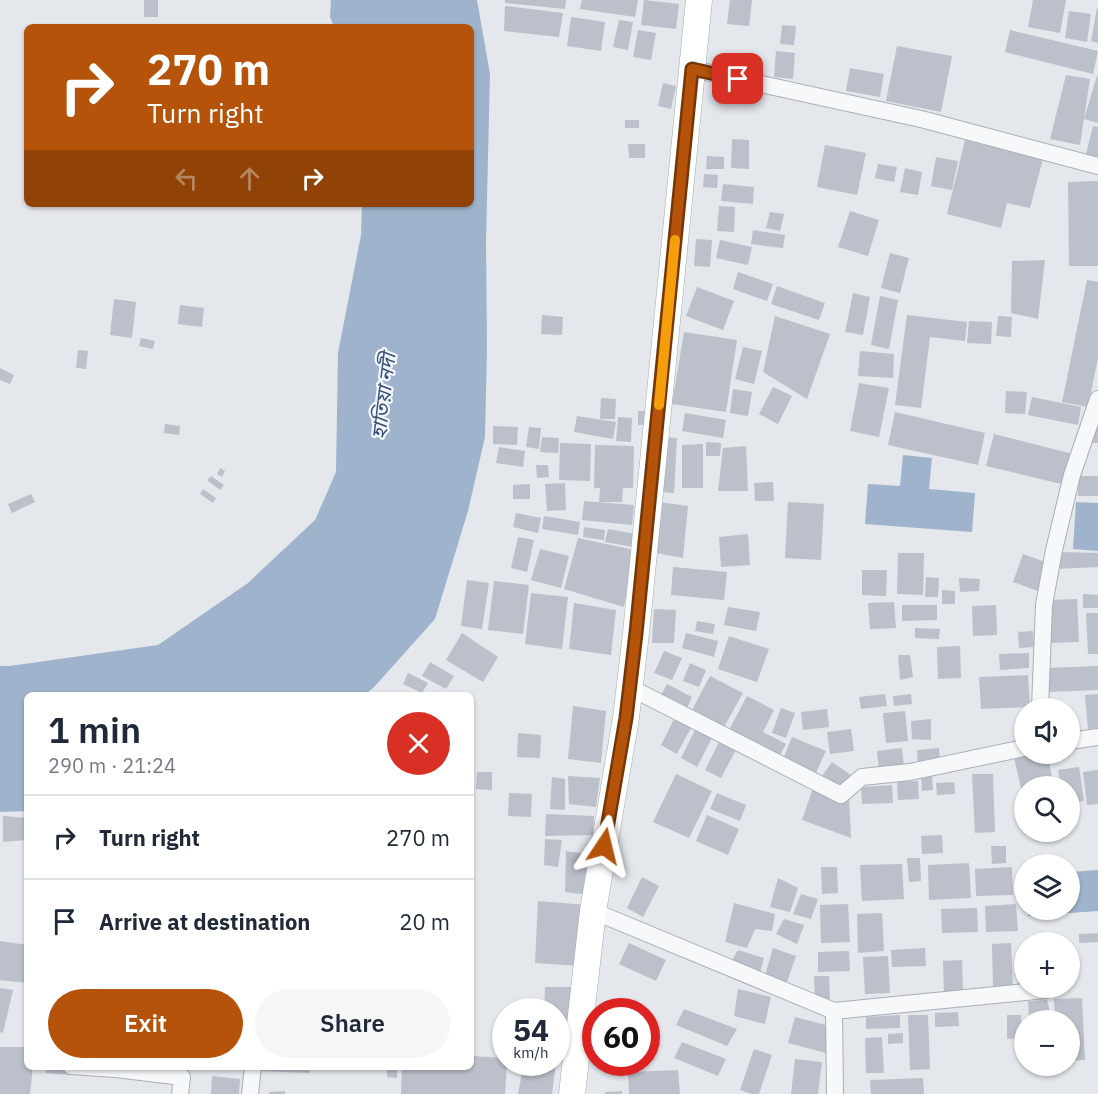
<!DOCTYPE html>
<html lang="en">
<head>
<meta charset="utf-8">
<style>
  body { margin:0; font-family:"IBM Plex Sans","Noto Sans Bengali",sans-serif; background:#f6f6f7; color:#1f2937; height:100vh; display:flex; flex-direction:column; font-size:22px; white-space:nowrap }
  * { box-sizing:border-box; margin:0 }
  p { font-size:20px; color:#747a83 }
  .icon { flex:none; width:33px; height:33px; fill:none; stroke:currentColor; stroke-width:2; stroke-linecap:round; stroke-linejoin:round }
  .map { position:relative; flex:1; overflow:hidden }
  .details { position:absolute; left:24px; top:692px; width:450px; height:378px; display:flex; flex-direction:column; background:#fff; border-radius:9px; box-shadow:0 2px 4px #0004 }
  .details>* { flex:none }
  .top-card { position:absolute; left:24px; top:24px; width:450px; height:183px; border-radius:9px; box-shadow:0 2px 4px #0004; background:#b45309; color:#fff; overflow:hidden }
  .controls { position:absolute; left:1014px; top:698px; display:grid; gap:12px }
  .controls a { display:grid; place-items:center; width:66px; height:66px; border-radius:50%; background:#fff; box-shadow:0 2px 4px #0004; font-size:30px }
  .speed { position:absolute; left:492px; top:998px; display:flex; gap:12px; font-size:30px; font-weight:700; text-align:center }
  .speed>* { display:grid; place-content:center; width:78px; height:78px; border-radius:50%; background:#fff; box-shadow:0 2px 4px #0004; line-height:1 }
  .speed small { font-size:15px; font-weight:400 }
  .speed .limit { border:9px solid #d22; background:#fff; color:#111 }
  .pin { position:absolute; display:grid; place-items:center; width:51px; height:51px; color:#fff; margin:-26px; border-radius:12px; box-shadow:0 3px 9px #0006 }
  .me { position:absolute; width:66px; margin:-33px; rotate:10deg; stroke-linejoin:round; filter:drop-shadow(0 0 4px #0008) }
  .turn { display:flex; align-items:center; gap:21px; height:126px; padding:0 24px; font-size:27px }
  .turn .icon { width:78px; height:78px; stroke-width:2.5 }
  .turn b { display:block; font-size:42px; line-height:51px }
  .lanes { display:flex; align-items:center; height:57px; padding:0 24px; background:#0003; justify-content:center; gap:30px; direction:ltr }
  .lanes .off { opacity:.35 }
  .round { display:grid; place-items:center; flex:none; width:63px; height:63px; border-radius:32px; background:#f6f6f7 }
  .summary { display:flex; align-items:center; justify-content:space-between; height:102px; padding:0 24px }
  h1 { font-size:36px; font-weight:600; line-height:45px }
  .primary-button { display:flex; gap:12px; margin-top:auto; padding:12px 24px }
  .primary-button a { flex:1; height:69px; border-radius:36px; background:#b45309; color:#fff; font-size:24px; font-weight:600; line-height:69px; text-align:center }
  .primary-button a+a { background:#f6f6f7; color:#1f2937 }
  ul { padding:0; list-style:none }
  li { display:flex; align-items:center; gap:18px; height:84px; padding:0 24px; border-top:2px solid #e0e1e3 }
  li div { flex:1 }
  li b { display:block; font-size:22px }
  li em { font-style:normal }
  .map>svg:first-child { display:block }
</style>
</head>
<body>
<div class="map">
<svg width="1098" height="1094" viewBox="0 0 1098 1094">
  <rect width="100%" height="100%" fill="#e4e7ec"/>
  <!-- water -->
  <path fill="#9fb4cc" d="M331,0H477L490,74L486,241L487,346L485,437L468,511L435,619L375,686L366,694H27V811L0,812V666H10L158,645L248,583L315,520L336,472L338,353L361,235L362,204H471V27H334L330,17Z
    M903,455L932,458L929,489L975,493L972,532L865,524L868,484L900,486Z
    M1076,502L1098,503V551L1073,549Z
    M1098,870V911L1028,916V909H1070V872Z"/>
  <!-- building -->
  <path fill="#bbc0ca" d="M144,0H158V17H144Z
    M505,0H566L565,9L505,3Z
    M582,0H638L635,17L580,9Z
    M644,0L679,4L676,29L641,25Z
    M730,0H752L749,26L727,24Z
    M1033,0H1066L1060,33L1028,27Z
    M505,6L563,13L559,37L504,31Z
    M1097,8L1098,9V43L1091,41Z
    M1069,11L1091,14L1087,42L1065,38Z
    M571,17L605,22L601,51L567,46Z
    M619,20L633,22L628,50L613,47Z
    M782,25L796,26L794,45L780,44Z
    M638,30L656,33L651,60L633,57Z
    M1010,30L1098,51L1093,74L1005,52Z
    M897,46L952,56L941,112L886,101Z
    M776,51L795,53L793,79L774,77Z
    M850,68L884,74L880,97L846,91Z
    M1066,75L1090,79L1080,145L1050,139Z
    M1097,76H1098V123L1084,119Z
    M663,83L676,86L671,109L658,106Z
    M625,120H639V128H625Z
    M1093,126L1098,127V157L1086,154Z
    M732,139L749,140V169L731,168Z
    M965,140L1043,159L1030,208L1007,203L1001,228L947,214Z
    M628,144H645V158H629Z
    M825,145L866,153L857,195L817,187Z
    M707,156L724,157V169H706Z
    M936,157L958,161L952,190L931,186Z
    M878,164L897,167L894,182L875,178Z
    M905,168L922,172L918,195L900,192Z
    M704,174L718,175L717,188L703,187Z
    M1098,181V266H1069L1068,182Z
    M723,184L754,187L753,204L721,201Z
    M719,206L735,207L734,232L717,231Z
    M850,211L879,220L868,256L838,247Z
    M770,212L784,214L780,231L766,228Z
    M753,230L785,235L783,248L751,244Z
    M696,239L712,240L710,267L694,266Z
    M720,240L752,247L748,265L716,258Z
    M890,253L909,258L900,293L881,288Z
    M1045,260L1038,319L1011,313L1012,261Z
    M738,272L773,284L767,301L733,289Z
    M1087,280L1098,282V358L1088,407L1062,402Z
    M777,286L825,303L819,320L771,304Z
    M697,287L734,301L723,330L686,316Z
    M853,293L870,297L863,335L845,332Z
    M880,296L898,300L889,349L871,345Z
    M114,299L136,302L132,338L110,335Z
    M180,305L204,308L202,327L178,324Z
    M542,315L563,317L562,335L541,334Z
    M907,315L967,322L965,341L930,337L921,408L895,405Z
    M775,316L830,334L807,399L763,372Z
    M998,316L1012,317L1011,337L996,336Z
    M969,321L992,322L991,344L967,343Z
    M684,332L737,340L726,412L672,404Z
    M141,338L155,341L153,349L139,346Z
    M743,347L762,351L754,384L735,379Z
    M78,350L88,351L86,369L76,368Z
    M860,351L894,354L893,378L858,376Z
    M0,368L14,375L10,384L0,380Z
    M859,383L889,388L879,437L850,431Z
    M773,387L792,396L778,424L759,414Z
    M733,389L752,392L748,416L730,413Z
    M1006,391L1027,392L1025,414L1005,413Z
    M1032,397L1081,407L1078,425L1028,415Z
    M601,398L616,399L615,419H600Z
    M638,411H650V425H638Z
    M895,412L985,433L978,465L888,445Z
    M685,413L726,420L723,438L682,431Z
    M577,416L616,422L613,439L574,432Z
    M618,417L632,418L631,442L616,441Z
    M165,424L180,426L179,435L164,433Z
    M1093,425H1098V443H1092Z
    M493,426L518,427L517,445L493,444Z
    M529,427L541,428L539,449L526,447Z
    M994,434L1073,454L1066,485L986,466Z
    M542,437L559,438L558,453L540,452Z
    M664,437L677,438L674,493L661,492Z
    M706,442L721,443L720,456H706Z
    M560,443L591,444L590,481L559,480Z
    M703,444V488H682V445Z
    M595,445L634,446L633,488H623L622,502H599L600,488H594Z
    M746,446L748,491H718L723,448Z
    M499,447L525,451L523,467L496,463Z
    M536,465H548L549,477L537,478Z
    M220,468L225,471L222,477L217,474Z
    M211,476L224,485L220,490L207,480Z
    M1078,476H1098V496H1078Z
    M773,482L774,501H755L754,483Z
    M565,483L566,510L547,511L545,484Z
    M530,484V499H513V485Z
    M203,489L216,498L213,503L200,494Z
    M31,494L35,502L12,513L8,504Z
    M584,501L634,505L632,525L582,520Z
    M660,502L688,506L683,558L656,553Z
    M788,502L824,504L821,560L785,558Z
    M516,513L541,518L538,533L513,527Z
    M544,516L580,522L578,535L542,529Z
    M584,527L605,530L604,540L583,537Z
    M608,529L636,534L633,547L605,542Z
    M748,534L750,565L721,567L719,537Z
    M518,537L534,540L527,572L511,568Z
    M578,538L634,550L624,607L564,589Z
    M540,549L569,556L561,588L531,580Z
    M1059,552L1098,553V567L1056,569Z
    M898,553H924L923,595L897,594Z
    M1023,554L1048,563L1038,591L1013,582Z
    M673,567L727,572L724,600L671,595Z
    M862,570H887L886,596L862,595Z
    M926,577L939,578L938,597H925Z
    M959,578L980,579L979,591L960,592Z
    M467,580L489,583L482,629L461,626Z
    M494,581L529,585L523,634L488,630Z
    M942,590L955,591V604H942Z
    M531,593L568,597L562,649L525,644Z
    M1083,594L1098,595V608H1083Z
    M1077,599L1079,642L1049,643L1047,600Z
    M894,602L896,628L870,629L868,603Z
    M574,603L616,610L611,655L569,649Z
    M902,605H937V620L902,621Z
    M996,605L997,635L973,636L972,606Z
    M728,607L760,612L756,631L724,625Z
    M654,609L676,610L674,643H652Z
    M1086,613H1098V654H1088Z
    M697,621L715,624L713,634L695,631Z
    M915,628L940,629L939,639L915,638Z
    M1033,631L1034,647L1019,648L1018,632Z
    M462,633L498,657L483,682L446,660Z
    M686,633L718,641L714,657L682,648Z
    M729,636L769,649L757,682L718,669Z
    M960,646L961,678L938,679L937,647Z
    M664,651L682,658L672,680L654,673Z
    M1029,653V668L1000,670L999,654Z
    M898,655H910L913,677L900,680Z
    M430,662L454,676L446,689L422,676Z
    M690,663L706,670L699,687L683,681Z
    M1098,666V690L1048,692L1047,668Z
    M408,673L428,683L422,693L403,684Z
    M1028,675L1030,707L981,709L979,677Z
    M710,676L743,693L724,727L692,710Z
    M667,684L692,697L687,708L661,695Z
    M885,694L887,706L861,709L859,697Z
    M911,694L912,704L894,706L893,696Z
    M1098,694V728L1088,729L1085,695Z
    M747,696L774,710L763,732L786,744L779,757L729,730Z
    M573,706L606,711L601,763L568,759Z
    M781,708L795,713L786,738L772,733Z
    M827,709L829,727L803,730L801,712Z
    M905,711L908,741L886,743L883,713Z
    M676,715L693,724L677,754L661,745Z
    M931,719V740L912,739L911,721Z
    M696,728L713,736L697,767L681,758Z
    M851,729L854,751L830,754L827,732Z
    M518,733L541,735L540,758L517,757Z
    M792,737L826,751L816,773L783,759Z
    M720,740L737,748L721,778L705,770Z
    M902,748L904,767L879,770L877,751Z
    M939,748L940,761L918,763L917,750Z
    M1013,753H1048L1053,786H1024V801Z
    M832,762L851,775L841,789L822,776Z
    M1079,767L1084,801L1070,803V786H1061L1058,770Z
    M1098,770V804L1087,805L1083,772Z
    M477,772H492V790L476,789Z
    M676,774L712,791L689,838L653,822Z
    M972,774H993L995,832L975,833Z
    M568,776L600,778L596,807L569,804Z
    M932,776L933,790L922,791L921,777Z
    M552,777L565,779V810L550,809Z
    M918,781L919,799L898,800L897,782Z
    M954,782L955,794L937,795L936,783Z
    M892,785L893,803L862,804L861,787Z
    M813,788L849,798L851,838L802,820Z
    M509,793L532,794L531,817L508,816Z
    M717,793L746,805L740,821L710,809Z
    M546,814L594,816L593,835L545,836Z
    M707,815L739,829L728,855L696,841Z
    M3,816L27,818V840L3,842Z
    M942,835L943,853L922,854L921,836Z
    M545,839L562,840L558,867L544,865Z
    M991,846H1006V863L992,864Z
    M566,851L594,855L590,895L565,892Z
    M907,858H920L921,881L909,882Z
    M969,863L971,898L929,900L928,865Z
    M902,864L904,899L862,901L860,865Z
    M821,867H837L838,893L822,894Z
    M1012,867L1013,895L976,896L975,869Z
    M642,877L659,886L643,917L627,908Z
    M778,878L798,888L790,912L770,907Z
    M801,894L818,899L811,919L793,914Z
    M538,901L587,905L581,966L535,963Z
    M734,903L775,914L772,931L755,929L747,948L725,942Z
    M848,904L850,942L821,943L820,905Z
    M1016,904L1018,931L986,932L985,906Z
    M977,908L978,932L942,933L941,909Z
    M882,913L884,951L858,953L857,914Z
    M784,919L804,925L797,944L776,934Z
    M1098,933V942L1079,943V934Z
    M0,941L27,945V983L0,980Z
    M629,943L666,960L656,981L619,964Z
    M1011,943L1013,988L993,989L992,944Z
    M773,948L796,956L787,982L765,975Z
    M925,948L926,966L892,967L891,950Z
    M738,950L764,958L760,973L732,960Z
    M849,951L850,971L818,972V952Z
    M888,956L890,993L865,994L863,957Z
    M962,960L963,992L944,993L943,961Z
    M1018,967H1024V987H1019Z
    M814,976H829L830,999H815Z
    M545,987H578V1024L556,1025V1011H544Z
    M0,988L13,990L3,1033L0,1032Z
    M738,989L771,997L765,1024L734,1016Z
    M1082,998L1085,1060L1070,1061V1020H1055L1054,999Z
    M517,1000L536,1002L535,1011H518Z
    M1047,1000L1052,1020H1029L1028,1001Z
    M684,1009L737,1029L727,1046L676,1025Z
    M958,1012L959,1026L935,1027V1013Z
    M900,1015V1028L866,1029V1017Z
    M908,1015H928L930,1069L910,1070Z
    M1007,1015H1021L1022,1038L1007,1039Z
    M795,1017L833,1027L826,1053L788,1043Z
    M903,1033V1043L888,1044V1034Z
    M882,1037L884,1073H866L865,1038Z
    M682,1042L726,1059L718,1076L674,1058Z
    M0,1047H27V1066H33L30,1094H0Z
    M754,1049L772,1055L759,1094H752L740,1090Z
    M471,1056L506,1058V1062H507L505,1094H401L402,1066H471Z
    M795,1059L822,1062L818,1094H791Z
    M524,1062H556L552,1094H518Z
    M46,1066H72L70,1075L46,1073Z
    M257,1066H309L310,1073L257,1071Z
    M387,1066H397V1078L387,1077Z
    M678,1070L680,1094H629L628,1072Z
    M212,1076L240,1079L239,1094H211Z
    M923,1078L924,1094H871L870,1080Z
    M285,1091V1094H269V1092Z
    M622,1091V1094H605V1092Z"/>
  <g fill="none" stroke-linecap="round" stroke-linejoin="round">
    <defs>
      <path id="street" d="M692,69L921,119L1098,166
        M629,687L841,795L862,777L910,772L1024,748
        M1040,708L1044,605L1054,550L1072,475L1098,399
        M1070,741L1098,737
        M593,911L834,1011L1045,990
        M834,1011L835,1094
        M71,1066L116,1069L182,1077L180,1094
        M250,1094L253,1066"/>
      <path id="primary" d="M572,1094L593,911L626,718L636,633L699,0"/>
    </defs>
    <!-- street casing -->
    <use href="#street" stroke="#a9aeb7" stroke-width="18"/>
    <!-- primary casing -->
    <use href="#primary" stroke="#a3abb8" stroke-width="27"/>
    <!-- street -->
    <use href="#street" stroke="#f7f8fa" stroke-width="16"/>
    <!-- primary -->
    <use href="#primary" stroke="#fff" stroke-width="26"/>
  </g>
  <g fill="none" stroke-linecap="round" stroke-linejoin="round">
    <defs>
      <path id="route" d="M604,846L626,718L636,633L692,69L738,79"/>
    </defs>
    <!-- route casing -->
    <use href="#route" stroke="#753606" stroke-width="15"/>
    <!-- route -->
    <use href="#route" stroke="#b45309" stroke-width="10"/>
    <!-- slow -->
    <path stroke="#f59e0b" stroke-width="10" d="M659,405L675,240"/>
  </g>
  <g text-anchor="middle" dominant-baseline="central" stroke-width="4.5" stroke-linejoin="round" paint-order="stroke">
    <!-- water labels -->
    <g font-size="20" font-style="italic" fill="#34527a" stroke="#f4f6f9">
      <text transform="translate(383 396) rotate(-83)">হাতিয়া নদী</text>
    </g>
  </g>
</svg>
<div class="controls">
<a><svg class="icon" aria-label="sound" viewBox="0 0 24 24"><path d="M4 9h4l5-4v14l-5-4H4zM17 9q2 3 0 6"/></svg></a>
<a><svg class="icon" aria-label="search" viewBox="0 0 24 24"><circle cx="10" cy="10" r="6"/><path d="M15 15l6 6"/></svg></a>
<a><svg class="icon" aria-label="layers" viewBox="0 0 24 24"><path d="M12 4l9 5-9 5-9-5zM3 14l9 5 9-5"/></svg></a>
<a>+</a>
<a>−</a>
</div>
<div class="speed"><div>54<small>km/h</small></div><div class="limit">60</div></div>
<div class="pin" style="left:738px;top:79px;background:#d93025"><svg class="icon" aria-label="arrive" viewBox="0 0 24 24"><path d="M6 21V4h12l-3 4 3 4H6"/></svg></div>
<svg class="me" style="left:604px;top:846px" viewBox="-20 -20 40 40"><path d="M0-17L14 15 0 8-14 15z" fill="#b45309" stroke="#fff" stroke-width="4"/></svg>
<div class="top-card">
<div class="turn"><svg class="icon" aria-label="right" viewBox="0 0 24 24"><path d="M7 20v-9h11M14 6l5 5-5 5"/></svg><div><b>270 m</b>Turn right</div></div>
<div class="lanes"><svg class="icon off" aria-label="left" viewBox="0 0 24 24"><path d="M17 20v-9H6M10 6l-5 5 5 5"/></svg><svg class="icon off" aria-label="ahead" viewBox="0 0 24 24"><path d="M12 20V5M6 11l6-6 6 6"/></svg><svg class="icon" aria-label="right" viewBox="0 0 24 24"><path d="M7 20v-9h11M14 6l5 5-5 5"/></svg></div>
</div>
<section class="details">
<div class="summary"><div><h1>1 min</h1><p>290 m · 21:24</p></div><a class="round" style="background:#d93025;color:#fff"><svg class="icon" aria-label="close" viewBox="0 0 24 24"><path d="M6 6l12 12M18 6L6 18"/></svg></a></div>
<ul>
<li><svg class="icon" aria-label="right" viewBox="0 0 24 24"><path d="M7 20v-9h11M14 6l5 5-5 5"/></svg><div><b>Turn right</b></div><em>270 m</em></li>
<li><svg class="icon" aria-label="arrive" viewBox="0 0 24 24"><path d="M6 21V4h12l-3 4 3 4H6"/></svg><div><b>Arrive at destination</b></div><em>20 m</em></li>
</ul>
<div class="primary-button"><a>Exit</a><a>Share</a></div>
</section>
</div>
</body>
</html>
